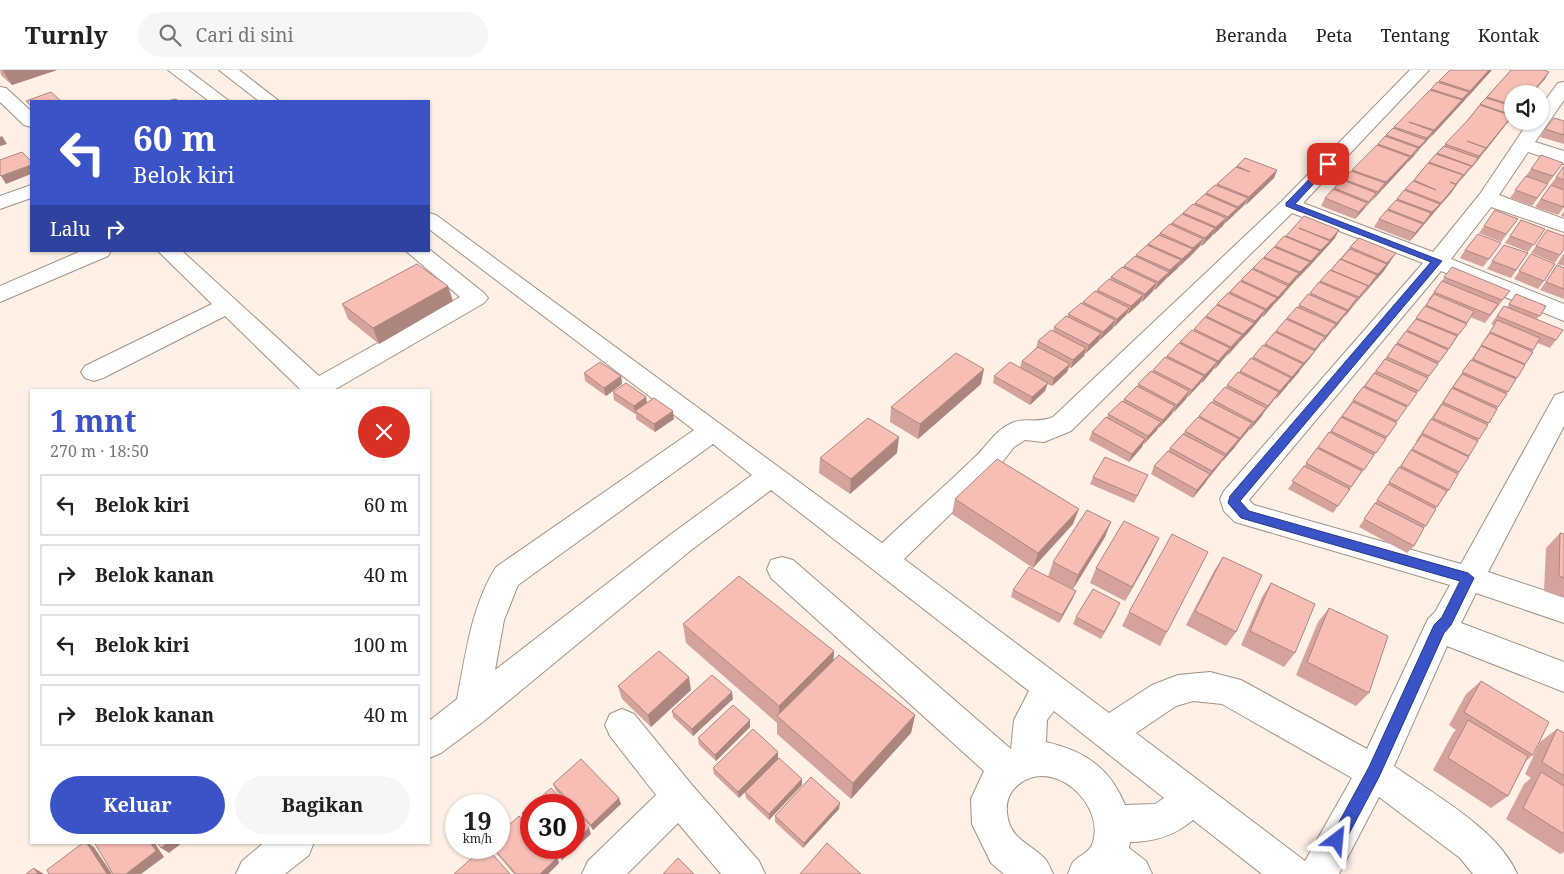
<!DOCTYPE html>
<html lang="id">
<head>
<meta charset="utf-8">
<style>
  body { margin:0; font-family:"Noto Serif",serif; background:#f6f6f6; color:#222; height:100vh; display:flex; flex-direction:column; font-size:19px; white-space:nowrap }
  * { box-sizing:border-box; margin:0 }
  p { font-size:16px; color:#767676 }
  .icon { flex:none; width:28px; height:28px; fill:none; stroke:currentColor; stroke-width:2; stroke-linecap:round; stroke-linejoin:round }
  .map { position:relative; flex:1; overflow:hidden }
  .side { position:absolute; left:30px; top:319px; width:400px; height:455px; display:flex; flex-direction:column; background:#fff; border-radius:0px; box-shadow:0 1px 4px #0004 }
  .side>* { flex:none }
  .top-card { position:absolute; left:30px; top:30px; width:400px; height:152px; border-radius:0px; box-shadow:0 1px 4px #0004; background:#3a54c7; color:#fff; overflow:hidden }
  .controls { position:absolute; left:1504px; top:15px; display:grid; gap:10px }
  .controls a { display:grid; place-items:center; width:45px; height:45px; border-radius:50%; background:#fff; box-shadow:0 1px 4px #0004; font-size:25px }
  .speed { position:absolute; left:445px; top:724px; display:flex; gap:10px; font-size:25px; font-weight:700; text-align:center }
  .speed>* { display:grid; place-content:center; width:65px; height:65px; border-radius:50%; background:#fff; box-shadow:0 1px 4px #0004; line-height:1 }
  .speed small { font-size:12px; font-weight:400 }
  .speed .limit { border:8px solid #d22; background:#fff; color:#111 }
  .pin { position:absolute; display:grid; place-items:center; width:42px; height:42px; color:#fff; margin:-21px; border-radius:10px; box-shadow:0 2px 8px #0006 }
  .me { position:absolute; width:55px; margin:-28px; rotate:29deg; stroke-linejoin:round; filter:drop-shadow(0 0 4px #0008) }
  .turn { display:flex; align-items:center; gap:18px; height:105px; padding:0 20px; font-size:22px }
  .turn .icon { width:65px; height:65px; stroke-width:2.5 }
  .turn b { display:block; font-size:35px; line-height:42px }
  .then { display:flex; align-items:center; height:48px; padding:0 20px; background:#0003; gap:10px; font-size:19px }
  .round { display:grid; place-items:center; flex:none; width:52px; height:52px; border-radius:26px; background:#f6f6f6 }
  .summary { display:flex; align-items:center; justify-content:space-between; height:85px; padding:0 20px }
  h1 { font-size:30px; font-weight:700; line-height:38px; color:#3a54c7 }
  .cta { display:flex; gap:10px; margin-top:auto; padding:10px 20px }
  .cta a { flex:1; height:58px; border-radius:30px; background:#3a54c7; color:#fff; font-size:20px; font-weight:700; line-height:58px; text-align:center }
  .cta a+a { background:#f6f6f6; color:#222 }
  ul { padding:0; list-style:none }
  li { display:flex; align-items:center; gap:15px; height:62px; margin:0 10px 8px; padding:0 10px; border:2px solid #e0e0e0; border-radius:0px }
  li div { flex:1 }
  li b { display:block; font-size:19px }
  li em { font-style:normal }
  header { display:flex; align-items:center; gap:30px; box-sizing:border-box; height:70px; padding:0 25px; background:#fff; border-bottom:1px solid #e0e0e0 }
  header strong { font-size:24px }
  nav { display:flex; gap:28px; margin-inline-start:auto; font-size:18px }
  .search { width:350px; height:45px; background:#f6f6f6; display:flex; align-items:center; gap:12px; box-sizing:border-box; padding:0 18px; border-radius:28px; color:#767676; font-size:19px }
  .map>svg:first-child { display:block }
</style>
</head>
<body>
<header>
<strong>Turnly</strong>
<div class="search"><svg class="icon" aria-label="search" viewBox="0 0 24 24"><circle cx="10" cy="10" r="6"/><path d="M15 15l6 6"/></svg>Cari di sini</div>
<nav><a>Beranda</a><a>Peta</a><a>Tentang</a><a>Kontak</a></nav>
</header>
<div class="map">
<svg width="1564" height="804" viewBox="0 0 1564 804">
  <rect width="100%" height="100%" fill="#fef0e5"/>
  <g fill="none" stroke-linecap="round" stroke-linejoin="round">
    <defs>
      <path id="minor" d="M168,0H188L229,31H209Z
        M219,0H239L279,31H259Z
        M1410,0H1429L1303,133L1433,182L1480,124L1529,51H1540V37L1558,13L1564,12V30L1535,72L1564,81V94L1528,82L1499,125L1564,149V162L1491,137L1451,189L1564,234V251L1441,201L1249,430L1254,435L1461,494L1555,325L1564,322V356L1488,502L1564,527V553L1476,523L1461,553L1564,592V622L1447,576L1394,696C1433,724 1499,760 1517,804H1473L1460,788L1379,727L1339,804H1262L1193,750C1174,766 1154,772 1130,772L1129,778L1146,791L1152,804H1068C1070,800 1071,793 1075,790C1082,784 1090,782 1093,772C1105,733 1052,686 1018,715C1007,724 1005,736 1008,749C1012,770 1034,776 1046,790C1049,794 1051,800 1053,804H1004L991,793L972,754L971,729L984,701L771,508L767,499L771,490L782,487L793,490L1011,679L1014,650L1029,621L771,420L690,481L484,651L441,683L429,688V651L457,629C466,584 471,537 496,497L694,360L429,159V143L436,145L882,473C913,444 945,416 975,387C988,375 995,360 1012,353C1026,347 1037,354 1053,347L1282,131ZM1292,143L1423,193L1224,421L1220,429L1224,441L1235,452L1450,515L1435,542L1428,549L1367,679L1241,610L1210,602L1178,605L1152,615L1109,643L904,489L997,399L1014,377L1025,370L1044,372L1071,361ZM713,374L752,405L670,465L495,600L504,550L518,515ZM1193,631L1222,634L1352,708L1305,791L1136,663L1176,636ZM1054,641L1164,728L1155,734L1125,735C1110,698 1085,681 1046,672L1047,650Z
        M0,17L6,18L31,41V57L24,55L0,32Z
        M31,115V128L0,139V126Z
        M429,179L484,223L488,228L484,233L334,320H301L225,246L103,308L94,311L85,308L81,302L85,296L212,234L158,181H182L319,306L460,227L406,181H429Z
        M81,181H111L108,186L0,232V216Z
        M622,639L634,644L692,715L759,791L765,804H721L678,753L627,804H582L588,791L656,725L610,666L605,655L610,644Z
        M265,772H314L309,785L285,804H236L242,791Z"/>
    </defs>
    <!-- minor casing -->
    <use href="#minor" stroke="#a19185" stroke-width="2"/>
    <!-- minor -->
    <use href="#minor" fill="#fff" fill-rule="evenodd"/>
  </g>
  <!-- wall -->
  <path fill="#d4a39d" d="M0,0H57L12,15L1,5Z
    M1450,0H1492L1355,149L1321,136L1325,128L1352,101Z
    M1511,0L1545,9L1512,24V47L1459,112L1451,123L1410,171L1374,157L1379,149L1413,111L1428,93L1467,51L1480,34Z
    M1564,51V74L1540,67L1545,59Z
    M1563,93L1532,136L1510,128L1531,99Z
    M1237,96L1277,100L1274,108L1224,154L1213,165L1212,164L1202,176L1201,175L1190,187L1178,197L1167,208H1166L1155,220L1154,219L1153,221L1142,232L1141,231L1140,233L1128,244H1127L1114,257L1113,256V258L1100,270L1099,269V271L1086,283H1085L1084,286L1071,298L1069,297L1067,302L1052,316L1047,314L1045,321L1030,335L993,313L994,306L1020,297L1022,291L1036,278L1038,271L1053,261L1054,257L1068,246V244L1082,233L1083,232L1096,222L1097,220L1110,209L1111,207L1123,197L1124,196L1136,186L1160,163L1216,115Z
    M1564,96V137L1558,145L1535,137Z
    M1564,141V147L1561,146Z
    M1304,146L1335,168L1307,199H1306L1296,210L1263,247L1262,246L1250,261L1228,285H1227L1215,299L1214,298L1202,313L1201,312L1188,327H1187L1186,329L1174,342H1173L1159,358L1158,357L1157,360L1144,374H1143L1142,377L1129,392L1089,370L1092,362L1107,348L1108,344L1123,331L1124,329L1138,316V314L1152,302L1153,300L1193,261L1217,234L1285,167Z
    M1518,149L1501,172L1479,163L1484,156Z
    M1521,150L1545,159L1528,182L1505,173Z
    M1547,160L1560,185L1555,193L1531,183Z
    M1501,173L1483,197L1460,188L1465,180Z
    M1504,175L1528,183L1511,208L1487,199Z
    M1350,177L1396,183L1383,202L1321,273L1310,288L1276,329L1275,328L1250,360L1249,359L1235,377L1222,391L1193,428L1151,404L1154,396L1168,382L1170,378L1264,275L1276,261L1330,201Z
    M1564,183V196L1557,194Z
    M1531,184L1544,211L1538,219L1514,209Z
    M1557,195L1564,198V229L1540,220Z
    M1452,197L1510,221L1485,253L1470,247L1461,262L1402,344L1396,353H1397L1333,443L1288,419L1318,377L1330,362L1353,330L1422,241L1429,230H1428L1434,222Z
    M1516,224L1546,236L1537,249L1556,270L1550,278L1538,273L1532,282H1533L1497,339L1449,420L1435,439L1414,476L1407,483L1359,457L1417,371H1416L1457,310L1485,270H1484L1494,255L1491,254L1504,236L1507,237Z
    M453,231L379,274L348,249L342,234Z
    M584,303L621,306L622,314L606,326L585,311Z
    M981,314L918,369L890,352L891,337Z
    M613,322L646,327L647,332L674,349L655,362L636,349V344H635L614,330Z
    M897,383L850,424L819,403L820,388Z
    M1148,405L1134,433L1090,414L1093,407Z
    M955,429L1073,454L1033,498L952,444Z
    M1560,463L1564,464V528L1544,521L1546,478Z
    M1105,467L1073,519L1048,507L1053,492Z
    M1152,483L1125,531L1090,513L1096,498Z
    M1223,487L1236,562L1226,576L1186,555L1214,501Z
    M1271,513L1295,583L1284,597L1241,575L1262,527Z
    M1013,520L1073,528L1059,553L1011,527Z
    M1329,538L1369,623L1356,636L1296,605L1318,552Z
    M1117,541L1101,569L1073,554L1076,547Z
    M1129,542L1167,562L1160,576L1122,556Z
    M683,554L834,581L833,590L915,645L911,663L851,729L777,664V653L686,573Z
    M1481,611L1533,685L1526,691L1508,726L1491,738L1433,700L1453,663L1456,660L1449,655L1466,624Z
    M618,616L691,620L651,657L622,629Z
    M733,629L693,666L673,647L672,641Z
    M750,650V657L716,691L699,675L698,668Z
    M1557,659L1564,663V782L1560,784L1506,749L1524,714L1531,708L1525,704L1540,672Z
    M778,682V688L802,715L769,750L746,728L745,722L748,719L739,728L714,704L713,698Z
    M553,714L621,734L593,760L574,740V735H569L556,721Z
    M531,735V756L525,749L522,743Z
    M839,739L803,778L775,752V746Z
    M591,764L562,790L551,778H574Z
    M492,778H499L557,788L559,793L548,804H514Z"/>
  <!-- shaded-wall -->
  <path fill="#ad857f" d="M5,0H57L12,15L3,1Z
    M1489,0H1492L1466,29L1470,21Z
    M1549,2L1545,9L1532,24H1531Z
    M1469,22L1465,30L1430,68L1434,60Z
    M1512,46V47L1482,85L1486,78Z
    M1433,61L1429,68L1423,76L1427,68Z
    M2,66L7,74L0,76V67Z
    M1426,70L1421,77L1415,85L1419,77Z
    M1418,78L1414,86L1407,93L1411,86Z
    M1486,78L1481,86L1475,94L1479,86Z
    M1410,87L1406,94L1382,120L1386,112Z
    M1478,88L1474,95L1467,103L1472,96Z
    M31,95V104L6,114L1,106Z
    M1471,96L1466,104L1459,112L1464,105Z
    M1277,100L1274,108L1246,135L1249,127Z
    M1463,105L1451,123L1436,140L1441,133Z
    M1385,113L1381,121L1373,130L1378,122Z
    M1248,128L1244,135L1235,144L1238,137Z
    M1367,133L1363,140L1355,149L1359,142Z
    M1440,134L1435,141L1428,150L1432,142Z
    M1237,138L1234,145L1224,154L1228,147Z
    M1431,143L1427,151L1419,160L1424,153Z
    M1226,148L1223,156L1213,165L1216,157Z
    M1423,154L1418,162L1410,171L1415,163Z
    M1215,158L1212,166L1202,176L1205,168Z
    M1339,160L1335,168L1317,188L1321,180Z
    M1203,169L1200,176L1179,197L1182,189Z
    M1320,181L1316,189L1307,199L1311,191Z
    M1396,183L1383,202L1374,212L1378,204Z
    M1181,190L1178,198L1167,208L1170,200Z
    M1310,192L1306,200L1296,210L1300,202Z
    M1169,202L1166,209L1155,220L1158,212Z
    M1299,203L1295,211L1285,222L1289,214Z
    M1377,205L1373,213L1364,224L1369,216Z
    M1156,213L1153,221L1142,232L1145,224Z
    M448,216L453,231L379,274L373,258Z
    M1288,216L1284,224L1274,234L1278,227Z
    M1368,216L1363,224L1354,235L1359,227Z
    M1143,225L1140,233L1128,244L1131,236Z
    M1277,228L1273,235L1263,247L1266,239Z
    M1357,228L1353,236L1344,248L1348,240Z
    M1129,238L1126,245L1114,257L1117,249Z
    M1265,240L1261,248L1250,261L1239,272L1243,264Z
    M1347,241L1342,249L1333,261L1337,253Z
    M1115,250L1113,258L1100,270L1103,262Z
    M1336,254L1331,262L1322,274L1326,266Z
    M1101,263L1099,271L1086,283L1089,275Z
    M1242,265L1238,273L1228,285L1231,277Z
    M1325,267L1320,275L1310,288L1299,301L1304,293Z
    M1086,278L1084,286L1071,298L1073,290Z
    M1230,278L1226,286L1215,299L1218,291Z
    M1217,292L1213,300L1202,313L1205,305Z
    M1070,294L1067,302L1052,316L1054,308Z
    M1303,294L1299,302L1288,315L1292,307Z
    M984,299L981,314L918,369L920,354Z
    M621,306L622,314L606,326L604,318Z
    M1204,306L1200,314L1188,327L1192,320Z
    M1291,308L1287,316L1276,329L1280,321Z
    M1048,313L1045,321L1030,335L1032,327Z
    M1189,321L1186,329L1174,342L1177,335Z
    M1279,322L1274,330L1263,344L1268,336Z
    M646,327L647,335L635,341V344L634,336Z
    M1175,336L1172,344L1159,358L1163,350Z
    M1266,338L1262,346L1250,360L1254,352Z
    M673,341L674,349L655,362L654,354Z
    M1161,352L1157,360L1144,374L1148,366Z
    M1252,353L1248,361L1236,375L1240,368Z
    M899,367L897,383L850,424L851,409Z
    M1145,369L1142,377L1129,392L1132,384Z
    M1239,369L1235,377L1222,392L1226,384Z
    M1225,386L1220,394L1208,409L1212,401Z
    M1210,404L1206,412L1193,428L1197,420Z
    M1079,439L1073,454L1033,498L1038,483Z
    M1111,452L1105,467L1073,519L1078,505Z
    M1159,468L1152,483L1125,531L1132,517Z
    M1076,521L1073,528L1059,553L1062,545Z
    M834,581L833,600L779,648V636Z
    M689,607L691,620L651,657L648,645Z
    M732,622L733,629L693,666L692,659Z
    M915,645L911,663L851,729L853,713Z
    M750,650V657L716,691L715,685Z
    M778,682V689L739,728L738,722Z
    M802,709V715L769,750V744Z
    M619,728L621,734L593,760L591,755Z
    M840,733L839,739L803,778L804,773Z
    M589,758L591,764L562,790L560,785L567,778H574V772Z
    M86,772L94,777L112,804H107Z
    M150,772H154L164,787L141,804H126Z
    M168,772H183L169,783L161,778Z
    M557,788L559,793L548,804H540Z
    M34,798L44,804H38Z"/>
  <!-- building -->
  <path fill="#f7beb6" stroke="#ad857f" d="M1450,0H1489L1470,21L1439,11Z
    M1511,0H1544L1549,2L1531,24H1512V35L1487,27Z
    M1437,12L1469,22L1462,29L1431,19Z
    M1430,20L1462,30L1434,60L1409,52L1433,61L1427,68L1394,57Z
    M51,22L61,31H31V36L26,31Z
    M1486,28L1512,36V45L1480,34Z
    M175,29L179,31H168Z
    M1480,35L1512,46L1486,78L1467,71L1486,78L1479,86L1445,74L1467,51Z
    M1554,48L1564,51V65L1545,59Z
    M1393,58L1426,70L1419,77L1386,65Z
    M1385,66L1418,78L1411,86L1378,74Z
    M1377,75L1410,87L1386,112L1352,100Z
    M1444,76L1478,88L1472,96L1437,83Z
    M22,82L31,91V95L1,106L0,105V90Z
    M1436,84L1471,96L1464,105L1429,92Z
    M1541,85L1563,93L1553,106L1531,99Z
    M1245,88L1277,100L1249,127L1217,114L1236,97L1250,102L1237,96Z
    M1428,93L1463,105L1456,114L1450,112L1456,115L1441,133L1405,119L1413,111L1436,120L1414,110Z
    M1564,96V110L1556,107Z
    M1351,101L1385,113L1378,122L1343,109Z
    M1526,106L1548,114L1537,128L1515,120Z
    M1343,110L1376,123L1369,132L1334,118Z
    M1215,115L1248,128L1238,137L1206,123Z
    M1551,115L1564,120V137L1541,129Z
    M1333,119L1367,133L1359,142L1325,128Z
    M1404,120L1440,134L1432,142L1397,129Z
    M1205,124L1237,138L1228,147L1195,133Z
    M1396,130L1431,143L1424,153L1388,139Z
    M1193,134L1226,148L1216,157L1183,143Z
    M1387,140L1423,154L1415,163L1379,149Z
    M1495,140L1518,149L1506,164L1484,156Z
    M1182,144L1215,158L1205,168L1172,153Z
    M1304,146L1339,160L1330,170L1299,158L1330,171L1321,180L1286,166Z
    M1521,150L1545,159L1534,175L1510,166Z
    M1170,154L1203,169L1193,178L1160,163Z
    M1547,160L1564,166V179L1560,185L1536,176Z
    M1478,164L1501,173L1489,189L1465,180Z
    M1159,165L1193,179L1182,189L1148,174Z
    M1284,166L1320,181L1311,191L1275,176Z
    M1359,168L1396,183L1387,193L1350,177Z
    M1147,175L1181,190L1170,200L1136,185Z
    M1504,175L1528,183L1516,200L1492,191Z
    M1274,177L1310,192L1300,202L1264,187Z
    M1350,179L1387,194L1378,204L1341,189Z
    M1531,184L1555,194L1544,211L1519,201Z
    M1135,186L1169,202L1158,212L1124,196Z
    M1263,188L1299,203L1289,214L1253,198Z
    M1340,189L1377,205L1369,216L1331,200Z
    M417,194L448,216L373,258L342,234Z
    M1557,195L1564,198V219L1546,212Z
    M1122,197L1156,213L1145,224L1111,207Z
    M1452,197L1510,221L1502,230L1444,207Z
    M1252,199L1288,216L1278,227L1241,210Z
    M1330,200L1368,216L1359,227L1320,211Z
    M1109,209L1143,225L1131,236L1097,220Z
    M1240,211L1277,228L1266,239L1230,222Z
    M1442,211L1498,234L1490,245L1434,222Z
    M1319,212L1357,228L1348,240L1310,223Z
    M1095,221L1129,238L1117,249L1083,232Z
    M1228,223L1265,240L1255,251L1217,234Z
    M1308,224L1347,241L1337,253L1299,235Z
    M1434,224L1474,241L1467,253L1426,235Z
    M1516,224L1546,236L1540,246L1509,234Z
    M1081,233L1115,250L1103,262L1068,244Z
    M1217,235L1254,253L1243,264L1206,246Z
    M1425,236L1467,254L1458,265L1416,248Z
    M1504,236L1563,260L1556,270L1497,246Z
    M1297,237L1336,254L1326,266L1287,248Z
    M1066,246L1101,263L1089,275L1054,257Z
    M1205,247L1242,265L1231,277L1194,259Z
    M1286,249L1325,267L1315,279L1276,261Z
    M1416,249L1457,266L1449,279L1407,260Z
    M1497,250L1540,268L1533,280L1490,262Z
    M1051,260L1086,278L1073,290L1038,271Z
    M1192,260L1230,278L1218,291L1180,272Z
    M1406,261L1448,280L1439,292L1397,273Z
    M1275,262L1315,281L1304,293L1265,274Z
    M1490,263L1533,282L1525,294L1481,275Z
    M1179,273L1217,292L1205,305L1167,286Z
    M1396,274L1438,294L1429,306L1387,287Z
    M1263,275L1303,294L1292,307L1253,287Z
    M1481,276L1525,295L1517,308L1473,289Z
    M1038,277L1070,294L1054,308L1022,291Z
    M956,283L984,299L920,354L891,337Z
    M1165,287L1204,306L1192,320L1153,300Z
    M1251,288L1291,308L1280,321L1240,301Z
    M1385,289L1428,308L1419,321L1376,301Z
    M1471,290L1516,309L1508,322L1462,302Z
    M600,292L621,306L604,318L584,303Z
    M1010,292L1048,313L1032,327L994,306Z
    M1151,301L1189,321L1177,335L1138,314Z
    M1238,302L1279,322L1268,336L1227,315Z
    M1374,303L1417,323L1408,336L1365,316Z
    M1462,304L1507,324L1498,337L1453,317Z
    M626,313L646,327L634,336L613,322Z
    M1137,316L1175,336L1163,350L1124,329Z
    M1225,317L1266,338L1254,352L1213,330Z
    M1363,317L1407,337L1397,351L1353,330Z
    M1452,318L1497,339L1489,353L1443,332Z
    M654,328L673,341L654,354L635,341Z
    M1122,331L1161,352L1148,366L1108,344Z
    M1211,332L1252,353L1240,368L1199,346Z
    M1353,332L1397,353L1387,367L1342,346Z
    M1442,334L1488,355L1479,369L1433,348Z
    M1106,347L1145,369L1132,384L1092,362Z
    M1198,347L1239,369L1226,384L1185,361Z
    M1341,347L1386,369L1376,383L1331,361Z
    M868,348L899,367L851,409L820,388Z
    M1431,349L1478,371L1469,386L1422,363Z
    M1329,362L1374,385L1364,400L1318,377Z
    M1183,364L1225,386L1212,401L1170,378Z
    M1422,365L1469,387L1459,402L1412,379Z
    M1317,378L1362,401L1351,417L1306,393Z
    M1411,380L1458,404L1449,420L1401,396Z
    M1168,381L1210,404L1197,420L1154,396Z
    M1105,387L1148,405L1137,426L1093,407Z
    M997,389L1079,439L1038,483L955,429Z
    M1304,396L1350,419L1338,436L1292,411Z
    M1399,397L1447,421L1437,437L1389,412Z
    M1388,414L1436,439L1426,456L1377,430Z
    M1375,433L1424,458L1414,476L1364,449Z
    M1087,440L1111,452L1078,505L1053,492Z
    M1124,451L1159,468L1132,517L1096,498Z
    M1560,463L1564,464V508L1559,506Z
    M1172,464L1208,482L1167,562L1129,542Z
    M1223,487L1262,505L1236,562L1195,541Z
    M1029,497L1076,521L1062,545L1013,520Z
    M739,506L834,581L779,636L683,554Z
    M1271,513L1315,534L1295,583L1250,561Z
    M1093,519L1120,533L1104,562L1076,547Z
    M1329,538L1388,566L1369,623L1307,592Z
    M659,581L689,607L648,645L618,616Z
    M839,585L915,645L853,713L777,646Z
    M712,605L732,622L692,659L672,641Z
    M1481,611L1549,652L1533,685L1464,642Z
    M733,635L750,650L715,685L698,668Z
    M1468,650L1528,686L1508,726L1448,688Z
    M753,659L778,682L738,722L713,698Z
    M1557,659L1564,663V706L1542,692Z
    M779,688L802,709L769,744L745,722Z
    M581,689L619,728L591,755L574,736V735H573L553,714Z
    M1541,702L1564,716V764L1523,738Z
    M811,707L840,733L804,773L775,746Z
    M551,718L567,735H532Z
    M531,735V753L522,743Z
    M574,742L589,758L574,772Z
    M519,746L531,760V778H547L557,788L540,804H516L493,778H499V764Z
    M84,772H86L107,804H49L47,800Z
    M94,772H150L156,781L126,804H113Z
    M157,772H168L161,778Z
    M827,773L861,804H800Z
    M483,778H487L510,804H454Z
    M553,778H567L560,785Z
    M678,788L694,804H663Z
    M34,798L38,804H26Z"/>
  <!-- route -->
  <path fill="#3a54c7" stroke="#263781" d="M1325,93L1332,94L1295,134L1442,191L1240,431L1249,441L1468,503L1474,508L1451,555L1444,563L1379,707L1343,775L1337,778L1332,775L1330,770L1332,765L1369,697L1434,555L1442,547L1460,511L1241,448L1228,433L1230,426L1431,192L1286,136V133Z"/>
</svg>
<div class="controls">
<a><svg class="icon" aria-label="sound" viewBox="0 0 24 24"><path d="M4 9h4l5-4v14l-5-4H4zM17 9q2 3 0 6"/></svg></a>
</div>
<div class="speed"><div>19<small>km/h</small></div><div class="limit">30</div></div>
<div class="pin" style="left:1328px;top:94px;background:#d93025"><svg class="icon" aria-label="arrive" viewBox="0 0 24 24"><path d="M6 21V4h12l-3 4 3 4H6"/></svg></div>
<svg class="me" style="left:1337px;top:770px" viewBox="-20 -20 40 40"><path d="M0-17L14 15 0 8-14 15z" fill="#3a54c7" stroke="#fff" stroke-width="4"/></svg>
<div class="top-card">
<div class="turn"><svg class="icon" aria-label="left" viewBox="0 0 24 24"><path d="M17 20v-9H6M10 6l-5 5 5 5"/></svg><div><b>60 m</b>Belok kiri</div></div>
<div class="then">Lalu<svg class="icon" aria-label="right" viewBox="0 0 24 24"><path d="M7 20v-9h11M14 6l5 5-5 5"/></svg></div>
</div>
<section class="side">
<div class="summary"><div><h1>1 mnt</h1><p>270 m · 18:50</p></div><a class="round" style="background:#d93025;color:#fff"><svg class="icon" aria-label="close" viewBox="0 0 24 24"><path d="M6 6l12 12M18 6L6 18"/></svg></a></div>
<ul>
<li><svg class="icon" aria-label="left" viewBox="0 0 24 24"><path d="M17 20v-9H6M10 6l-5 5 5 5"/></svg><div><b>Belok kiri</b></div><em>60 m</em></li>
<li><svg class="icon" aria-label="right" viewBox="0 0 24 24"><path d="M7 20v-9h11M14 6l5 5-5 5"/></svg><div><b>Belok kanan</b></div><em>40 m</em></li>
<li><svg class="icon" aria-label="left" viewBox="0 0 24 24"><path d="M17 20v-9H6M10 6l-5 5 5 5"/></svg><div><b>Belok kiri</b></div><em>100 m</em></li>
<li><svg class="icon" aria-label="right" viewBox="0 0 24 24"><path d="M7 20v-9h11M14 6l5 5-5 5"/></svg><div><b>Belok kanan</b></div><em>40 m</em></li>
</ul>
<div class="cta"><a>Keluar</a><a>Bagikan</a></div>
</section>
</div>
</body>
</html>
